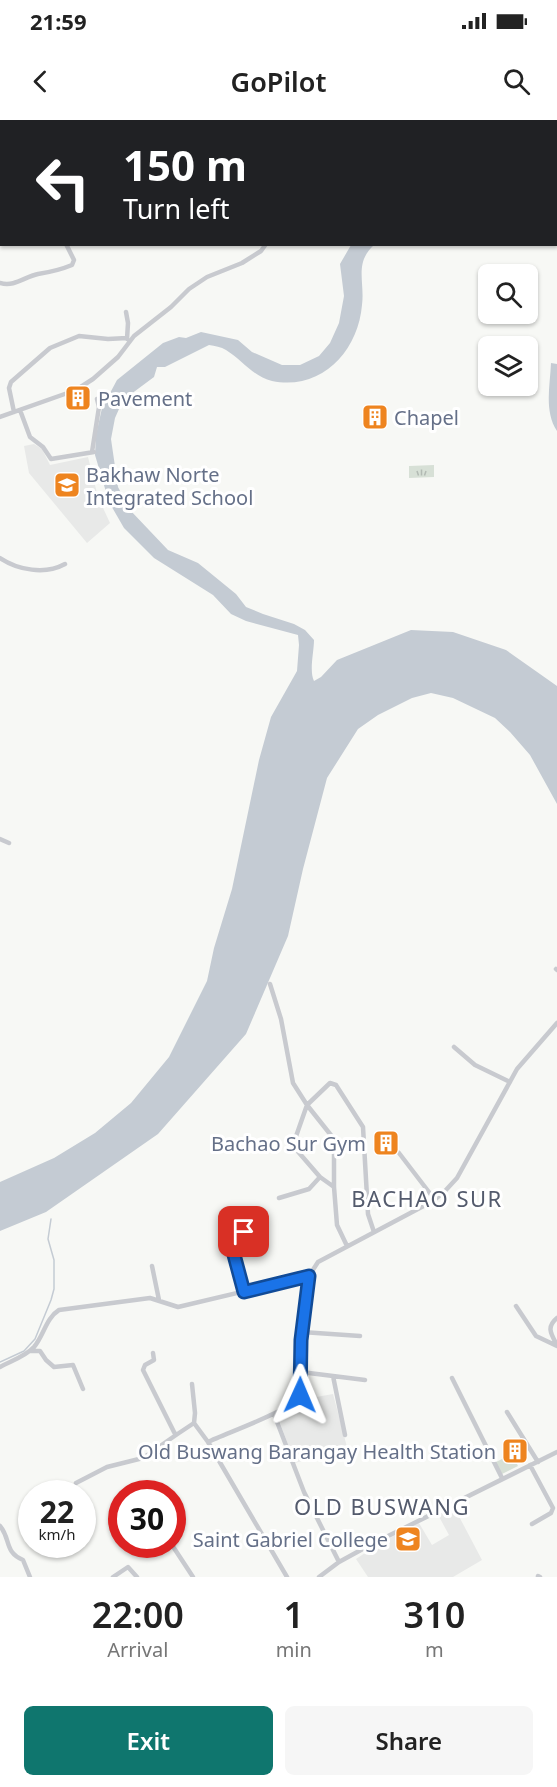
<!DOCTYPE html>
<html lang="en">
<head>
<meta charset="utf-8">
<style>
  body { margin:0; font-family:"Noto Sans",sans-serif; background:#f6f6f6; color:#222; height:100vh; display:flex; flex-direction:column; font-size:22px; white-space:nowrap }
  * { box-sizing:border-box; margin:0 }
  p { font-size:20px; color:#767676 }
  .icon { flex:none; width:33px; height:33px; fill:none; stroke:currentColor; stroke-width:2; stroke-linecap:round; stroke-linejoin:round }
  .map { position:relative; height:1457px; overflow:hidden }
  .panel { display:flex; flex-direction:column; background:#fff; flex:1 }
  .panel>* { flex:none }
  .banner { position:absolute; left:0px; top:0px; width:558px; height:126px; box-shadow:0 2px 4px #0004; background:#202124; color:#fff; overflow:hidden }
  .fabs { position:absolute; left:478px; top:144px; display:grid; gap:12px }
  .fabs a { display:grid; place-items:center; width:60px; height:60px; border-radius:9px; background:#fff; box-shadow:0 2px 4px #0004; font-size:30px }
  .speed { position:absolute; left:18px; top:1360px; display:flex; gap:12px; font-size:30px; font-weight:700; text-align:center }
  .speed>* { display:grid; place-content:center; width:78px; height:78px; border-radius:50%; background:#fff; box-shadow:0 2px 4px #0004; line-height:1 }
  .speed small { font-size:15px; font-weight:400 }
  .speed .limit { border:9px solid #d22; background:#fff; color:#111 }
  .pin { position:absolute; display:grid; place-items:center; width:51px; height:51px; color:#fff; margin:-26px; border-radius:12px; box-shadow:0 3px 9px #0006 }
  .me { position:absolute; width:66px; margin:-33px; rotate:1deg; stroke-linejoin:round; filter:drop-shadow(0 0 4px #0008) }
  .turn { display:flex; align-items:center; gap:21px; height:126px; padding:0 24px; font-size:27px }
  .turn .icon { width:78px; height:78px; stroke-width:2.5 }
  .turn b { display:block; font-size:42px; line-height:51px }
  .eta { display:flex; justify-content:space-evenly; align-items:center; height:102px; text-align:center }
  .eta b { font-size:36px; font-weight:600; line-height:42px }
  .action { display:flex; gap:12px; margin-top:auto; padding:12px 24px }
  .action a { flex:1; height:69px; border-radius:9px; background:#0f766e; color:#fff; font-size:24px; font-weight:600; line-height:69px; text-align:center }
  .action a+a { background:#f6f6f6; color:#222 }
  .status { display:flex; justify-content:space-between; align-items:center; height:42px; padding:0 30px; background:#fff; direction:ltr }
  .status svg { height:16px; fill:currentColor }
  header { display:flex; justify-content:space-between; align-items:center; height:78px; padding:0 24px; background:#fff; font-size:27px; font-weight:600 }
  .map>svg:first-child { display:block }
</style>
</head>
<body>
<div class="status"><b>21:59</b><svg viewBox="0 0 49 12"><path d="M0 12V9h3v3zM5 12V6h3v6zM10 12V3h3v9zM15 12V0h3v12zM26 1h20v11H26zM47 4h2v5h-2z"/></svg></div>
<header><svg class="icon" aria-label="back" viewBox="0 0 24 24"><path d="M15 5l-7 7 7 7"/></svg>GoPilot<svg class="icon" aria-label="search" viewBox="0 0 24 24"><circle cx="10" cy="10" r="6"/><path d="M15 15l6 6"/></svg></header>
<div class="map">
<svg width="557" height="1457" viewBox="0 0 557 1457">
  <defs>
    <pattern id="park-tufts" width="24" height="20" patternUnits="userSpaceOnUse" patternTransform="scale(1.5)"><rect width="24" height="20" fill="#d7e0d6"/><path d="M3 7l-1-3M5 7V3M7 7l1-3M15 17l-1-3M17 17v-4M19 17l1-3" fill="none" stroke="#b2bab3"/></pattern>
  </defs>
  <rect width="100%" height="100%" fill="#f7f8f5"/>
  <!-- built -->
  <path fill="#e8e9e8" d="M34,324L42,329L50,345L88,337L98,377L110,403L87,423L29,353L24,326Z
    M333,1274L347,1327L295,1343L277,1295L305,1279Z
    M453,1385L482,1440L453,1457H368L356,1439L380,1423L419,1403L432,1425L449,1415L437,1393Z"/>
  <!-- park -->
  <path fill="url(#park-tufts)" d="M434,345V357L409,358V346Z"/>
  <!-- pitch -->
  <path fill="#d7e0d6" d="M512,1334L518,1346L500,1355L494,1343Z"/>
  <!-- water -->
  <path fill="#c4cbd3" d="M351,125H374C354,143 365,162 362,185C358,232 321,271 272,261C254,257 242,240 226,230C221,227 215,226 209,225L165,247H157L154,257L123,280L115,298L111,319L118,367L130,390L168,430L198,443L236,474L246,487L263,494L294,504L305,510L314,520C314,532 309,551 314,561L321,557L337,540L411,510L453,512L506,530L557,566V684L530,635L510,612L495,598L453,578L431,573L412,578L378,595L358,609L327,658L303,749L288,816L246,914L158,1014L46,1092L0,1111V1062L54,1038L95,1013L131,983L169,937L207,861L214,828L232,769L259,640L271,597L297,551L299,525L298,515L246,501L231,494L213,475L154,438L124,408L109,382L95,335L96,315L102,288L117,260L163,223L179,217L186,218L201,212L238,220L252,232L282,245H300L319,236L330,223L339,203L344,176L340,144Z
    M551,243L557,244V311C544,291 550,266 551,243Z"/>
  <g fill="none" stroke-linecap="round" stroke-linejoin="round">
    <!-- stream -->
    <path stroke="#c4cbd3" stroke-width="1.5" d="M0,1242L24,1231L35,1219L51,1180L54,1169V1140L48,1119L51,1099"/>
    <!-- river -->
    <path stroke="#c4cbd3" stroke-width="9" d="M540,0V2
      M556,44H557"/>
    <!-- street -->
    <path stroke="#c8cacf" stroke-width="4.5" d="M30,2V0
      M291,2V0
      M0,163C15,167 24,157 38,154C51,152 60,150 72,145L74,140L66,124
      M126,192L128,203L127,219
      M20,290L30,317L43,327L51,339L94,332
      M14,292L9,268L11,262L50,228L79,216L108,219L127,218
      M0,297L76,270L93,259L118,237L134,216L171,187L189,169L207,157L242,143L261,131L266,124
      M92,332L99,287L97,279
      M0,438C18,450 45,455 65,444
      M0,719L9,723
      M556,849L557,850
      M270,864L281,899L293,963L307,985L334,1019V1067L337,1105L347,1126
      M454,927L475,945L510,962
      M399,1033L435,1080
      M334,1067L320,1057L294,1027V1022L307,985L330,963L336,965L363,1007L368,1094L374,1112
      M279,1078L309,1069L320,1057
      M152,1146L159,1180
      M244,1171L233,1131L235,1124L244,1112
      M516,1186L536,1216L557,1226
      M557,1198C546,1207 551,1214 557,1225
      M302,1212L360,1216
      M30,1231H40L46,1240L54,1247L73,1245L83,1269
      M153,1233L154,1240L145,1245L143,1250L174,1312L176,1315L194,1303
      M0,1247C11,1241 26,1236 34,1227C44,1215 46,1198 59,1190L150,1178L178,1187L309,1156
      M301,1252L365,1260
      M333,1256L345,1315
      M452,1258L502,1358
      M192,1264L195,1293L194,1303L208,1322L287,1457
      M507,1292L538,1342
      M274,1294L304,1372L339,1442
      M208,1322C226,1313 294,1290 300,1275L301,1220L309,1156L318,1142L433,1081L445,1071L457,1058L517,949L557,903
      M530,1345L553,1388L551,1393L532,1404
      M76,1363L107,1347L143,1338L176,1315
      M0,1406C11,1419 4,1432 23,1440L30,1457
      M172,1425L193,1457
      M538,1456L540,1457
      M113,1457L128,1447L137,1457
      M319,1457L339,1442L370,1425L557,1332"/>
  </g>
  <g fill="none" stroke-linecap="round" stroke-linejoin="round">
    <defs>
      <path id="route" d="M244,1112L235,1124L233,1131L244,1172L309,1156L301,1220L300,1275"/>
    </defs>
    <!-- route casing -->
    <use href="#route" stroke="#114b97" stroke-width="15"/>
    <!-- route -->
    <use href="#route" stroke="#1a73e8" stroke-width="10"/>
  </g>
  <!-- icons -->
  <defs>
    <symbol id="building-square" viewBox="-11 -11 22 22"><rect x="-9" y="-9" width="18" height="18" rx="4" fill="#ee841f" stroke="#fff"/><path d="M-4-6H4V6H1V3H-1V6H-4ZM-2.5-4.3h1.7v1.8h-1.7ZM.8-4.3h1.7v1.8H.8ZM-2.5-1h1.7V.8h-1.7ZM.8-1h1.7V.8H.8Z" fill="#fff"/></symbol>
    <symbol id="school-square" viewBox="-11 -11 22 22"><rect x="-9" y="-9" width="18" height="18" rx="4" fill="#ee841f" stroke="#fff"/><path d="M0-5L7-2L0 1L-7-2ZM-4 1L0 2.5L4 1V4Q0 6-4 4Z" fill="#fff"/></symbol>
    <symbol id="university-square" viewBox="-11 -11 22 22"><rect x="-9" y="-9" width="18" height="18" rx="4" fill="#ee841f" stroke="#fff"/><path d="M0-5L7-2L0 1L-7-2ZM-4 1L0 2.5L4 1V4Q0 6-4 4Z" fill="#fff"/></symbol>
  </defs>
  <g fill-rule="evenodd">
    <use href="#building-square" x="63" y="263" width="30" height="30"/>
    <use href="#building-square" x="360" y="282" width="30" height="30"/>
    <use href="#school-square" x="52" y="350" width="30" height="30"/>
    <use href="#building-square" x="371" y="1008" width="30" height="30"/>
    <use href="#building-square" x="500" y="1316" width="30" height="30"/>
    <use href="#university-square" x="393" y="1404" width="30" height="30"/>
  </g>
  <g text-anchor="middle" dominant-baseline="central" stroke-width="6" stroke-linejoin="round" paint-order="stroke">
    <!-- poi labels -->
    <g font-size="20" fill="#657088" stroke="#fff" text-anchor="start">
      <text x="98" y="278">Pavement</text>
      <text x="394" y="297">Chapel</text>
      <text x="86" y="354">Bakhaw Norte<tspan x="86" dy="23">Integrated School</tspan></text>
      <text x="366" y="1023" text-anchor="end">Bachao Sur Gym</text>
      <text x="496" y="1331" text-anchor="end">Old Buswang Barangay Health Station</text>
      <text x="388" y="1419" text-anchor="end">Saint Gabriel College</text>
    </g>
    <!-- quarter labels -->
    <g font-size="22" letter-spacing="1.5" fill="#545b6d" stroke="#fff">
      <text x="427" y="1078">BACHAO SUR</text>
      <text x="382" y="1386">OLD BUSWANG</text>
    </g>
  </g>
</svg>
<div class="fabs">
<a><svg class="icon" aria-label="search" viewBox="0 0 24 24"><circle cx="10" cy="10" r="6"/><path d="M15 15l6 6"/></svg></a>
<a><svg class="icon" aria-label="layers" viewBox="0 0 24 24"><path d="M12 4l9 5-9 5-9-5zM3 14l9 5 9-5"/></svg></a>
</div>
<div class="speed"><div>22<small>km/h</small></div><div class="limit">30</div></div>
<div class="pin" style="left:244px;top:1112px;background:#d93025"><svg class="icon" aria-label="arrive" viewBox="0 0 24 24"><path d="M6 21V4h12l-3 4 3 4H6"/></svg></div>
<svg class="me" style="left:300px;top:1275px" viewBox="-20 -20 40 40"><path d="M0-17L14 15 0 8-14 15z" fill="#1a73e8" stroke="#fff" stroke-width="4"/></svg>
<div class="banner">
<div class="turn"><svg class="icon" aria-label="left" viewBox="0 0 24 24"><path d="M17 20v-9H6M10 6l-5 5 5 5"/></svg><div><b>150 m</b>Turn left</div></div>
</div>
</div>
<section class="panel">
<div class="eta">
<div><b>22:00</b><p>Arrival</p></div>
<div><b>1</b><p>min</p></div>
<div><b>310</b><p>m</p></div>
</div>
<div class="action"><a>Exit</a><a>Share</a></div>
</section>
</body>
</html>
